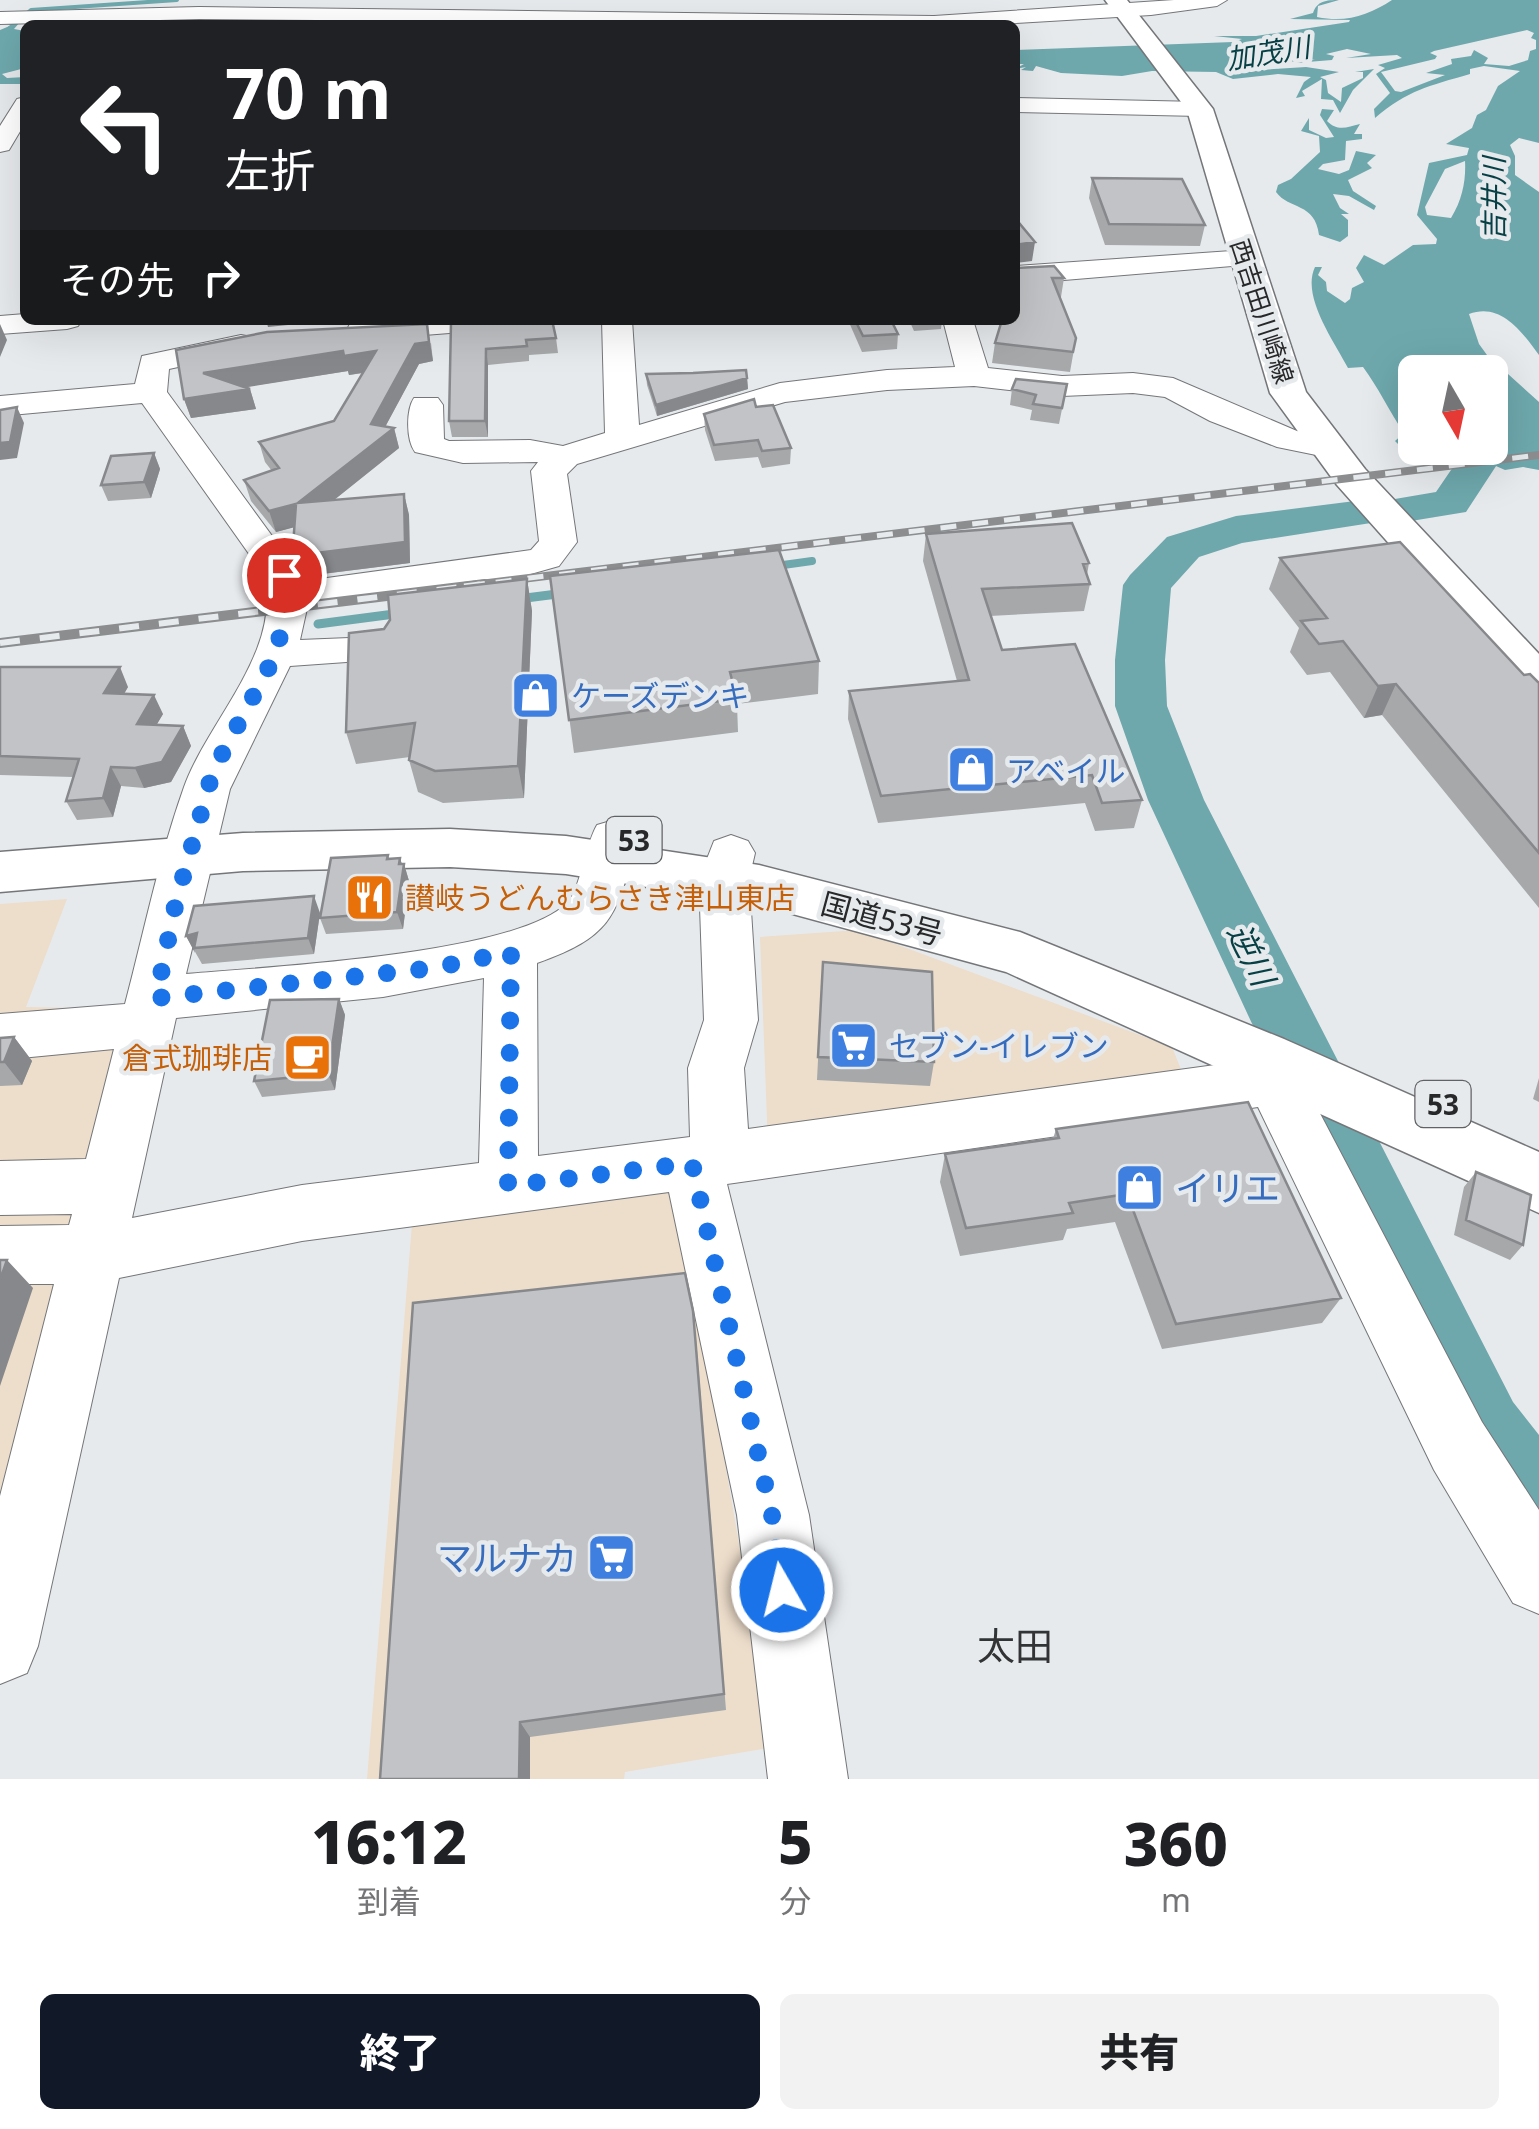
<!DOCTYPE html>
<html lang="ja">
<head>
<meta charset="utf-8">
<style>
  body { margin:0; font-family:"Noto Sans","Noto Sans JP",sans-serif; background:#f2f2f2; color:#202124; height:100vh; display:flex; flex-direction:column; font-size:38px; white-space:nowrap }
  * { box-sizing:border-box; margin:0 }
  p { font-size:32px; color:#757577 }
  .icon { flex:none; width:55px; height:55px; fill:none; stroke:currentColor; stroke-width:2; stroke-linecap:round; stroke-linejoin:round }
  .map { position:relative; height:1779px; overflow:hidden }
  .details { display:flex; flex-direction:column; background:#fff; flex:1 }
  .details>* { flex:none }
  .banner { position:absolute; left:20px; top:20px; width:1000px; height:305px; border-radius:15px; box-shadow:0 10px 40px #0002; background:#202124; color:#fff; overflow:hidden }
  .needle { width:65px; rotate:171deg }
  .fabs { position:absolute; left:1398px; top:355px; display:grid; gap:20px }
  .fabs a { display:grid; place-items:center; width:110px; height:110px; border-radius:15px; background:#fff; box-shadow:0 10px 40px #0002; font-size:50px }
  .pin { position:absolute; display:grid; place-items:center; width:85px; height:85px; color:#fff; margin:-42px; border:5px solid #fff; border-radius:50%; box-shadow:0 2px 10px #0007 }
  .me { position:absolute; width:110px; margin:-55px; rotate:352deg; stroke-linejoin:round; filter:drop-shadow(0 0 8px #0008) }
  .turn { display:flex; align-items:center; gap:35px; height:210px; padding:0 40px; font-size:45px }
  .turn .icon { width:130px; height:130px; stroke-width:2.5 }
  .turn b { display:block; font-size:70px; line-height:85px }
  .then { display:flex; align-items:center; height:95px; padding:0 40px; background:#0003; gap:20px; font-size:38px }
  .eta { display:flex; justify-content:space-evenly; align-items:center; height:170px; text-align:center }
  .eta b { font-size:60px; font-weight:800; line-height:70px }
  .cta { display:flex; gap:20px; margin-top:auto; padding:20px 40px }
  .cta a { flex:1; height:115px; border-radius:15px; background:#111827; color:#fff; font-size:40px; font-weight:800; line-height:115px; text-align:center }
  .cta a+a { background:#f2f2f2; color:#202124 }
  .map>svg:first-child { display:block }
</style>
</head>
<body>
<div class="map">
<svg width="1539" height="1779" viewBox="0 0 1539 1779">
  <rect width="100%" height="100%" fill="#e7eaed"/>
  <!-- commercial -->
  <path fill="#edddcb" d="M67,899L26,1007L133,1009L0,1544V904Z
    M858,930L1172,1047L1188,1087L768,1146L760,937Z
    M676,1178L774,1747L625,1772L624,1779H367L412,1224Z"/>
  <!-- water -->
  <path fill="#6ea8ad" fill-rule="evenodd" d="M1339,0L1318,6L1317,17C1347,23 1369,15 1392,0H1539V143L1519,138L1510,145L1515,156V175L1539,192V355C1522,332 1501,302 1469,314L1479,344L1487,355L1539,402V470L1523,467L1505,470L1455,448H1490V372H1415V448H1429L1417,463L1395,441L1404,433C1389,411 1378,387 1363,367L1348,368C1334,341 1301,296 1315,267H1322L1318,275L1326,282L1327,291L1345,303L1350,299L1352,288L1364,282L1356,268L1364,255L1384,265L1413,245L1436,244L1437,239L1417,215L1429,163L1467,155L1469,148L1446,144L1472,128L1477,115L1486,110L1498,86L1520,71L1484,66L1470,69V74C1429,86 1408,90 1375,118L1374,109L1390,93L1376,74L1385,68L1378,65L1402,58L1397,55L1346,58L1371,54L1347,49L1326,54L1334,56L1332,60L1295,63L1315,59L1260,65V70L1306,67L1339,72L1320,77L1326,80L1328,93L1341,102L1342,88L1363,78V72H1355L1374,69L1353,90L1340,113L1333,100L1321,99L1322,79L1302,91L1305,96L1296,98L1304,82L1311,77L1278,74L1233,79L1216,72L1152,71L1122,76L1061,73L1036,66L1033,71L1021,70L1026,67L1015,69L1024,64H1015V50L1233,42L1242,39L1214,36H1256L1349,22L1350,20L1290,19L1313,13C1317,1 1326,0 1339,0ZM1527,30L1534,33L1531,38L1536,40V49L1530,51L1528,60L1509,66L1484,64L1488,58L1474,50L1471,56L1451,59L1452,64L1426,73L1445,75L1401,92L1395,91L1381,72L1435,59L1437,56L1430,53L1434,51ZM1465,161C1466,179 1463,199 1451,218L1427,215L1425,207L1445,169Z
    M20,22L14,29L25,31V68L2,74L7,78L25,77V84H0V30L12,25L0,23Z
    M1322,109L1334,110L1327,121C1338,132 1347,127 1360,124L1354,134H1362V139L1346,141L1345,160L1323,164L1318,169L1339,174L1349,170L1356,151L1376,155L1367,163L1372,168L1348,180L1353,191L1376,206L1374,210L1349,196L1333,194L1340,208L1349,214H1341L1348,220V236L1340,242L1319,235C1315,202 1289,210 1276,192L1278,185L1291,179L1320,152L1319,136L1301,131L1309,118V130L1326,138L1334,137L1320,115Z"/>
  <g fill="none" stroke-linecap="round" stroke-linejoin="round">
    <!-- stream-far2 -->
    <path stroke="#6ea8ad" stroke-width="4" d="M0,36L31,10L177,0"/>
    <!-- stream-far1 -->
    <path stroke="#6ea8ad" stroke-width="8" d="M776,566L812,561"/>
    <!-- stream -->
    <path stroke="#6ea8ad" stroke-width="9" d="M518,599L565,593
      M318,624L402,613"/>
    <!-- river -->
    <path fill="#6ea8ad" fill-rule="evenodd" d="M1529,416L1539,418V439L1500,460L1466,512L1405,522L1389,518L1383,509L1389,500L1436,492L1466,448H1490V432Z
      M1355,501L1371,505L1377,514L1371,523L1242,543L1199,557L1171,588L1165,660L1167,706L1204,800L1513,1402L1539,1435V1546L1509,1533L1455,1460L1148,800L1115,706V660L1123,585L1130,575L1167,537L1236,516Z"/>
    <defs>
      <path id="minor" d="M1174,0H1227L1217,6L1151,15L984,25L199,19L0,24V12L199,7L934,16Z
        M25,97V123L9,150L0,152V126L17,99Z
        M1015,98L1200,102L1212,109L1200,116L1015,112Z
        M1246,250L1256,252L1260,258L1256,264L1015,284V266Z
        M25,314V320H82L78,326L67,329L0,334V316Z
        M384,320H515L511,326L500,329L361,340L350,338L346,331L350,324Z
        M602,320H632L639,425L780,383L887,370L955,367L943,320H973L988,368L1062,376L1133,373L1173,378L1297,431L1338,440L1343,447L1338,454L1326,457L1277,447L1210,421L1165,397L1133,393L1062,396L974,386L887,390L785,402L577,464L567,474L577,542L559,566L520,577L308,604L300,640L374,637L389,641L395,650L389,659L290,666L230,789L186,974C264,967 516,955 567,903C581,888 585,845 597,825L614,820L631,825L638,837C616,913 617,935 537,963L538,1156L690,1137L688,1068L704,1020L699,879L714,841L731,835L748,841L755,853L749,879L758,1020L744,1068L748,1129L1237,1062L1234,1057L1242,1041L1262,1034L1282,1041L1482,1422L1539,1510V1614L1513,1603L1434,1470L1258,1107L727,1184L809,1515L848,1779H768L737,1515L669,1192L302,1241L119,1278L38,1646L27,1673L0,1684V1496L54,1284H0V1226L69,1225L72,1214L0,1215V1161L86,1159L114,1049L0,1060V1014L125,1004C144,932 159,857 184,787C208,720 283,651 264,575L142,403L0,416V396L135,384L142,356L241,335L252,337L257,344L252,351L169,369L167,392L305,581L531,550L539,541L531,471L538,462L463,463L415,452C406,440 406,410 414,398H438L443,405L444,439L449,441L530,440L563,446L605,433ZM484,978L479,1163L302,1185L132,1218L176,1018L383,997Z"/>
      <path id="major" d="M1105,0H1127L1213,109L1306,392L1365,469L1539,654V697L1522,693L1337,485L1270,393L1187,110Z"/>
      <path id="highway" d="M450,829L566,836L759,865L1020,932L1284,1039L1539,1152V1213L1006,972L759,905L566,874L450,867L243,871L0,892V852L243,833Z"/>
    </defs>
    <!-- minor casing -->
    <use href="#minor" stroke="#747679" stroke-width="2"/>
    <!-- major casing -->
    <use href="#major" stroke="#747679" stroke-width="3"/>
    <!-- highway casing -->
    <use href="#highway" stroke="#747679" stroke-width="3"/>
    <!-- minor -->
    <use href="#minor" fill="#fff" fill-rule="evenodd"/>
    <!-- major -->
    <use href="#major" fill="#fff" fill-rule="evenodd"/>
    <!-- highway -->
    <use href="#highway" fill="#fff" fill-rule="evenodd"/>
    <defs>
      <path id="rail-far1" d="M464,586L1539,455"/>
      <path id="rail" d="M0,643L485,584"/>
    </defs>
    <!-- rail-far1 casing -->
    <use href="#rail-far1" stroke="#8b8d8f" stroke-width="8"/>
    <!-- rail casing -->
    <use href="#rail" stroke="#8b8d8f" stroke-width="10"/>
    <!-- rail-far1 -->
    <use href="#rail-far1" stroke="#e7eaed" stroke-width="5" stroke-dasharray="16" stroke-linecap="butt"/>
    <!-- rail -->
    <use href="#rail" stroke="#e7eaed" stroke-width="6" stroke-dasharray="20" stroke-linecap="butt"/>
  </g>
  <!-- wall -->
  <path fill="#a6a8aa" d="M1092,178L1205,225L1200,246L1105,245L1089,198Z
    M1015,268L1064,278L1061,297H1059L1076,338L1070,372L992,363L995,343L1015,320Z
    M848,320H891L898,334L897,349L862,352Z
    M909,320H942L941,329L914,331Z
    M451,322L556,338L558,353L529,355V361L488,365V437H452L449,421Z
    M431,343L433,361L419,364L385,427L394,428L399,448L334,500L404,494L409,515L410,563L306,576L299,567L293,546L294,527L276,532L251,501L244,480L272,471L265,462L259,442L334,421L363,373L349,375L348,371L245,387L250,389L256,409L191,418L184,399Z
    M646,374L747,378L748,389L657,416L647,385Z
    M1067,384L1059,424L1030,420L1032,410L1010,405L1012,389Z
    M756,407L791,448L790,464L762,468L758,457L715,461L705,430L704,414Z
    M154,453L160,469L151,498L108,501L101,485Z
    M926,534L1089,563L1087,575L1090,584L1084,611L990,616L1002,650L1142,800L1134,828L1095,831L1085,803L878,823L848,719L849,691L957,681L923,561Z
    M1280,558L1539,683V908L1382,715L1364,718L1330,672L1307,675L1290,652L1299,628L1269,589Z
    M550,576L819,661L818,694L737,704L738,732L574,753Z
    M527,579L532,611L524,798L443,803L418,792L409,760L410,757L356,764L346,732L384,629Z
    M0,667L128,687L124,694L163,714L156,725L183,726L191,746L171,782L144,788L121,786L113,817L77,820L66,801L73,777L0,775Z
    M388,855L389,859L400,858L402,864H404L409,881L403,929L326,934L320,918Z
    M320,913L314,954L202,964L186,936Z
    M823,962L934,1062L930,1086L817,1080Z
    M339,999L345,1015L335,1090L262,1097L254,1081Z
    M14,1037L32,1061L22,1085L0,1086V1038Z
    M1539,1078V1102L1533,1099Z
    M1056,1129L1341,1298L1322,1323L1162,1349L1115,1222L1067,1229L1063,1240L960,1256L940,1182L945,1154L1053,1139Z
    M1476,1172L1523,1245L1510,1260L1454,1235L1464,1187Z
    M696,1338L726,1710L530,1737L380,1779Z"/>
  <!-- shaded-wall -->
  <path fill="#87888b" d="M1035,242L1032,261L1015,263V245Z
    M266,320H328V321L268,327Z
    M0,324L7,340L0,357Z
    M427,324L433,361L419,364L377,442L394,428L399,448L304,524L298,503L371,424Z
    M486,349L488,365V437L485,421Z
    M343,351H376L380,370L349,375L348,371L210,393L203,373Z
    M747,378L748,389L657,416L656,405Z
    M250,389L256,409L191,418L184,399Z
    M17,407L24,423L17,458L0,460V443Z
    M154,453L160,469L151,498L144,482Z
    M404,494L409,515L410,563L306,576L300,555Z
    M296,504L303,525L276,532L269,511Z
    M527,579L532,611L524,798L518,766Z
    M120,667L128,687L113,712L104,693Z
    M1396,684L1382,715L1364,718L1378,686Z
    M154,695L163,714L146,743L137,724Z
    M183,726L191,746L171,782L144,788L135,768Z
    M111,767L121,786L113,817L103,798Z
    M400,858L403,869L404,864L409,881L403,929L397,912Z
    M314,896L320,913L314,954L308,938Z
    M197,933L194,948L195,953L186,936Z
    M339,999L345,1015L335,1090L328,1074Z
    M14,1037L32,1061L22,1085L4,1062Z
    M7,1260L33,1288L0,1386V1280Z
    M520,1722L530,1737V1779H519Z"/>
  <!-- building -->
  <path fill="#c1c3c6" stroke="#87888b" stroke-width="2.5" d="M1092,178L1182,179L1205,225L1109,224Z
    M1015,218L1035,242L1015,245Z
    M1015,264V268L1054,266L1064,278H1052L1076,338L1073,352L995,343L1002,320H1015Z
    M470,320H552L556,338L526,340L527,346L486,349L485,421H449L451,322Z
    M855,320H891L898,334L863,336Z
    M427,324L429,342L415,344L371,424L394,428L298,503L404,494L405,542L300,555L293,546L296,504L269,511L244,480L279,468L259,442L334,421L376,351L344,356L343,351L203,373L250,389L184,399L176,350L267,332Z
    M746,370L747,378L656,405L646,374L693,373Z
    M1016,379L1067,384L1062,408L1033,404L1036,395L1012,389Z
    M754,399L756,407L773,405L791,448L762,451L758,440L714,445L704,414Z
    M17,407L10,442L0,443V410Z
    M154,453L144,482L101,485L111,456Z
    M1072,523L1089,563L1083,564L1090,584L982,589L1002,650L1075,644L1142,800L1102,803L1092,775L881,796L849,691L969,680L926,534Z
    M1400,542L1524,675L1530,674L1539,683V853L1396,684L1378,686L1343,641L1319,644L1301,621L1327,618L1280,558Z
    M779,550L819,661L730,672L737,699L569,720L550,576Z
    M527,579L518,766L435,771L409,760L415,723L346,732L349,633L384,629L390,620L388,595Z
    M0,667H120L104,693L154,695L137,724L183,726L162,762L135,768L111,767L103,798L66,801L79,759L0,756Z
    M388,855L387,859L400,858L399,864H404L397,912L320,918L331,858Z
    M314,896L308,938L194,948L197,933L186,936L194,906Z
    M823,962L932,972L934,1062L818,1057Z
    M339,999L328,1074L254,1081L270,1000Z
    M14,1037L4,1062H0V1038Z
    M1248,1102L1341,1298L1176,1324L1127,1194L1069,1203L1073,1213L966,1228L945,1154L1059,1138L1056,1129Z
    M1476,1172L1531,1195L1523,1245L1466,1220Z
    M0,1260H7L0,1280Z
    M685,1273L693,1311L724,1694L520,1722L519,1779H380L413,1303Z"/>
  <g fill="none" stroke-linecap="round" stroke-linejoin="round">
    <!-- route -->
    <path stroke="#1a73e8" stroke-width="18" stroke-dasharray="0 32.4" d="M284,575L289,595L276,654L213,771L176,902L156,998L434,968L511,952L508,1186L692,1163L772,1515L782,1590"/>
  </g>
  <!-- icons -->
  <defs>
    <symbol id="shop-square" viewBox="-11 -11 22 22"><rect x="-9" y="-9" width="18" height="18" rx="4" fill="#3f7fe0" stroke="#e7eaed"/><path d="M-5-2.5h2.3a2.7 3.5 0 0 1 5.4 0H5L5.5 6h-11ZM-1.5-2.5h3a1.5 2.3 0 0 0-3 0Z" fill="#fff"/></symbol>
    <symbol id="restaurant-square" viewBox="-11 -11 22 22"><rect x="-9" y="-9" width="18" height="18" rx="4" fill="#e8710a" stroke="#e7eaed"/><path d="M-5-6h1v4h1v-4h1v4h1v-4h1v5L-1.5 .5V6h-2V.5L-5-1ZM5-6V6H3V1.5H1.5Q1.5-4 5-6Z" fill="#fff"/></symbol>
    <symbol id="supermarket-square" viewBox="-11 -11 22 22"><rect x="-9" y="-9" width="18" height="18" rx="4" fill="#3f7fe0" stroke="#e7eaed"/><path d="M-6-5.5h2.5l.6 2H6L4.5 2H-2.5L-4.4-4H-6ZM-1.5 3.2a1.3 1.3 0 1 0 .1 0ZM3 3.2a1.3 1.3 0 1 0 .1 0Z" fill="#fff"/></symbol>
    <symbol id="cafe-square" viewBox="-11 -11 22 22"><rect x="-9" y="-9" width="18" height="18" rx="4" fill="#e8710a" stroke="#e7eaed"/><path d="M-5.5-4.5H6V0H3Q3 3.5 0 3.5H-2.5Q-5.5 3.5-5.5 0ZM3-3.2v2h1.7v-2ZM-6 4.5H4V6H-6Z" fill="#fff"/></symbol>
  </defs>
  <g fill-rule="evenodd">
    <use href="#shop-square" x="508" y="668" width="55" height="55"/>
    <use href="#shop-square" x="944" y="742" width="55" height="55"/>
    <use href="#restaurant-square" x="342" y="870" width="55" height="55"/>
    <use href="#supermarket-square" x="826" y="1018" width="55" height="55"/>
    <use href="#cafe-square" x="280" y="1030" width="55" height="55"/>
    <use href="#shop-square" x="1112" y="1160" width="55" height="55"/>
    <use href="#supermarket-square" x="584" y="1530" width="55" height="55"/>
  </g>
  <g text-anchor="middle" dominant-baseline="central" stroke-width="9" stroke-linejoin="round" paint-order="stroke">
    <!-- far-street labels -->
    <g font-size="25" fill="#272829" stroke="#e7eaed">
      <text transform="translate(1263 311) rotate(72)">西吉田川崎線</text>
    </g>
    <!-- far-water labels -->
    <g font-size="28" font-style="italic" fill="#063f44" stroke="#e7eaed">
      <text transform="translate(1268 52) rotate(-9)">加茂川</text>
      <text transform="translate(1493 199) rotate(-90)">吉井川</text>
    </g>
    <!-- shield labels -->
    <g fill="#e7eaed" stroke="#616264" stroke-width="2.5">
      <rect x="606.5" y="817" width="55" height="46" rx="8"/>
      <rect x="1415.5" y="1081" width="55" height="46" rx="8"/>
    </g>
    <g font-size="28" font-weight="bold" fill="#272829">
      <text x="634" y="840">53</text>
      <text x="1443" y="1104">53</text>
    </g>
    <!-- shop labels -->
    <g font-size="30" fill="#366cbe" stroke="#e7eaed" text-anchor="start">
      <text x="571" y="695">ケーズデンキ</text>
      <text x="1006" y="770">アベイル</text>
      <text x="889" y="1045">セブン-イレブン</text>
    </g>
    <!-- food labels -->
    <g font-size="30" fill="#c56008" stroke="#e7eaed" text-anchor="start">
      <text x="405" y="897">讃岐うどんむらさき津山東店</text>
      <text x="272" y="1057" text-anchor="end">倉式珈琲店</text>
    </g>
    <!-- street labels -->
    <g font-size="30" fill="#272829" stroke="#e7eaed">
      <text transform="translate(882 918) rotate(15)">国道53号</text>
    </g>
    <!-- water labels -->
    <g font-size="32" font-style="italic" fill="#063f44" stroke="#e7eaed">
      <text transform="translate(1252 954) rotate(64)">逆川</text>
    </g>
    <!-- near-shop labels -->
    <g font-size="35" fill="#366cbe" stroke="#e7eaed" text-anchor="start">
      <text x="1175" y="1187">イリエ</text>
      <text x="577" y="1557" text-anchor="end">マルナカ</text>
    </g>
    <!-- near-neighbourhood labels -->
    <g font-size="38" fill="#313335" stroke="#e7eaed">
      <text x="1015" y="1645">太田</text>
    </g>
  </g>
</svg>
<div class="fabs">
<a><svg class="needle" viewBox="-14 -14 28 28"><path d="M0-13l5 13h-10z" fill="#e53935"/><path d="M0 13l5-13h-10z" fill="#757577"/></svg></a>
</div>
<div class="pin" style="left:284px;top:575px;background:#d93025"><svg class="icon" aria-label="arrive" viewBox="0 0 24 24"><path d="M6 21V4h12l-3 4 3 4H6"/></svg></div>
<svg class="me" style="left:782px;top:1590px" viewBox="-20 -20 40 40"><circle r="17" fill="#1a73e8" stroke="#fff" stroke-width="3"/><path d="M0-11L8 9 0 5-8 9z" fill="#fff"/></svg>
<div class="banner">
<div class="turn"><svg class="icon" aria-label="left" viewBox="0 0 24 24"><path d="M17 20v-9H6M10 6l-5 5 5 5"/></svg><div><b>70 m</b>左折</div></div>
<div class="then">その先<svg class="icon" aria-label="right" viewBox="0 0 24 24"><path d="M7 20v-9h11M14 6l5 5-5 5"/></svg></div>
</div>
</div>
<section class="details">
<div class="eta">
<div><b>16:12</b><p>到着</p></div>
<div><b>5</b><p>分</p></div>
<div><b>360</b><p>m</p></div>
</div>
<div class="cta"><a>終了</a><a>共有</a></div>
</section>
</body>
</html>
